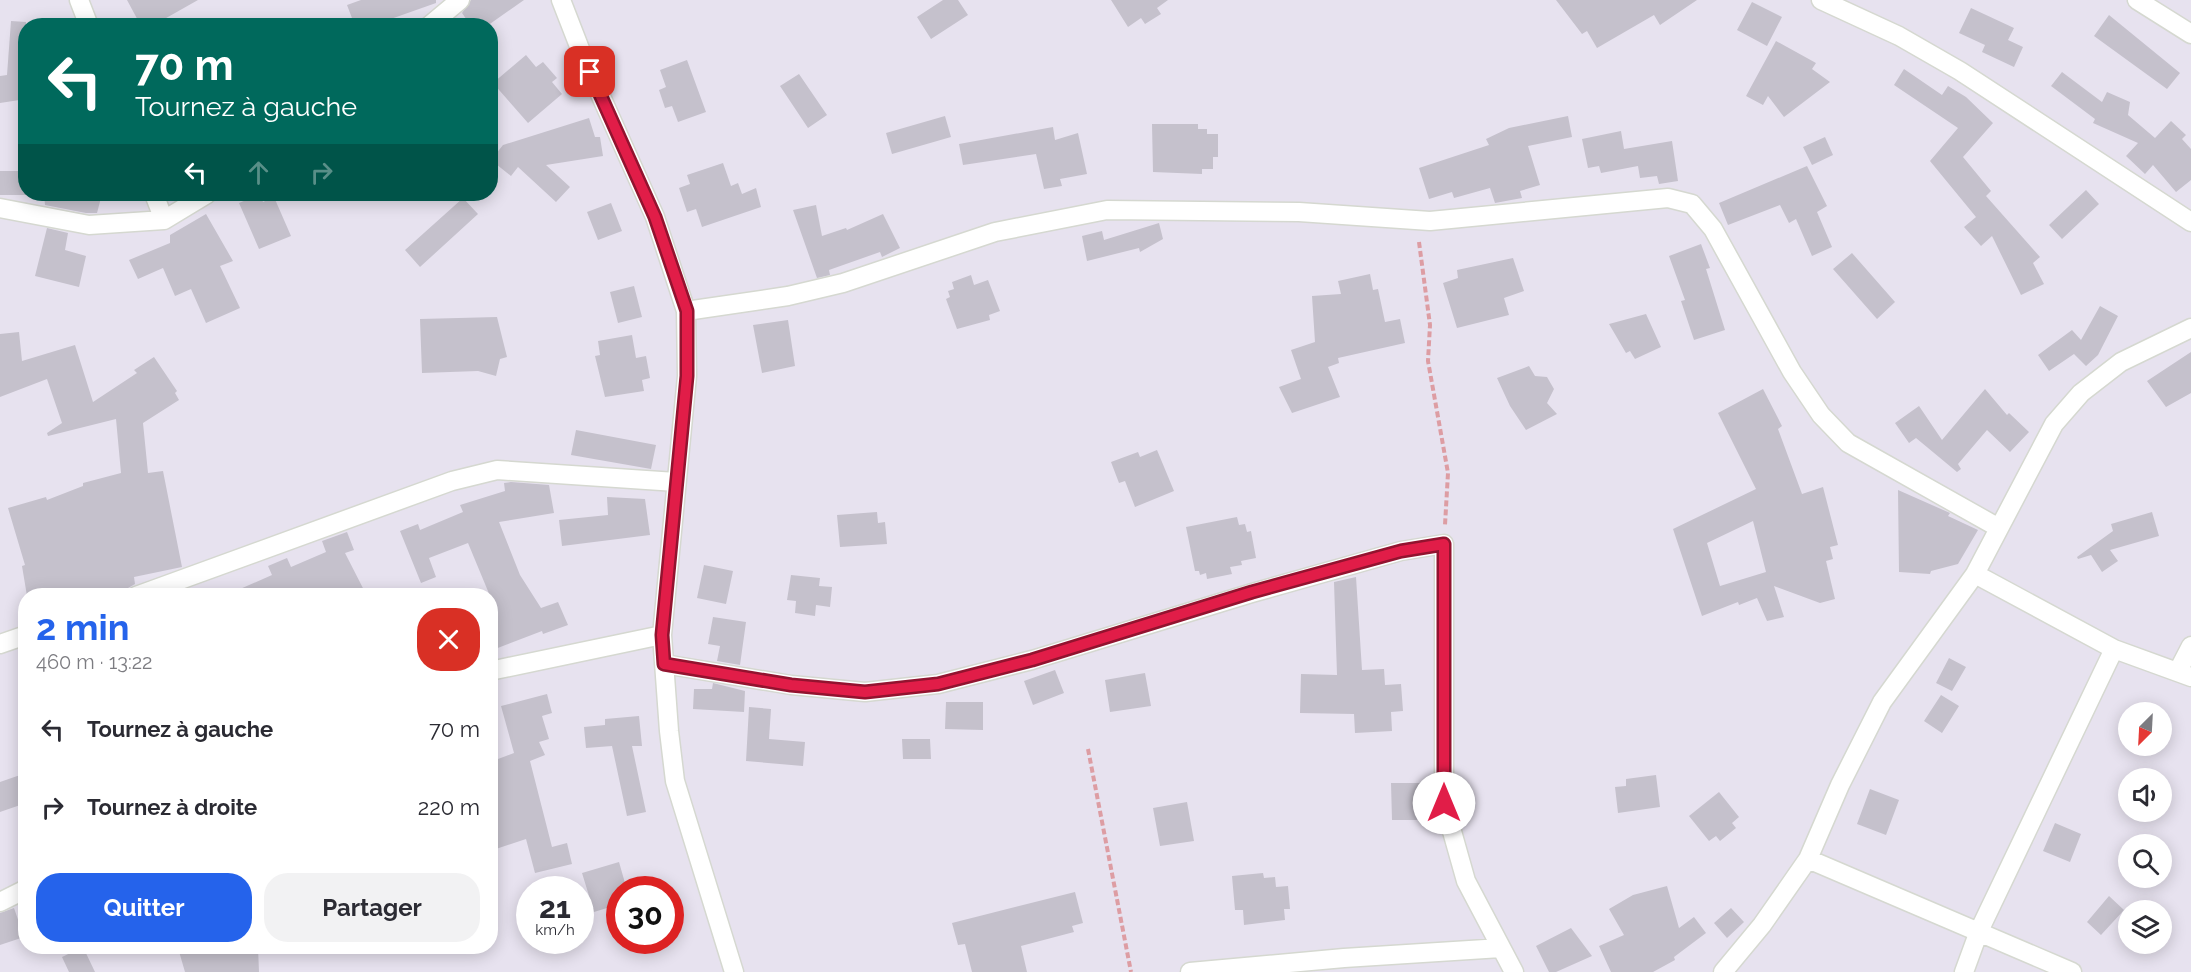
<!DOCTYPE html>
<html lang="fr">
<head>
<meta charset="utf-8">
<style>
  body { margin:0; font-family:Raleway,sans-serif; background:#f2f2f3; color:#2b2b33; height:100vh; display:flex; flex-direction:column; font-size:22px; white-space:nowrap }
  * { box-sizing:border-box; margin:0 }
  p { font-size:20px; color:#7c7c81 }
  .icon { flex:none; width:33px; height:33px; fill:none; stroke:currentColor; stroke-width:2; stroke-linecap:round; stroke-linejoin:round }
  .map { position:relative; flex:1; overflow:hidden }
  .sheet { position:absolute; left:18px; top:588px; width:480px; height:366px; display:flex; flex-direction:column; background:#fff; border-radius:24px; box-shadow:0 3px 15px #0003 }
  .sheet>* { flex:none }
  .banner { position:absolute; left:18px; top:18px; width:480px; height:183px; border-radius:24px; box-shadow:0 3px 15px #0003; background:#00695c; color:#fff; overflow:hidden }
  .needle { width:39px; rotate:204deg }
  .buttons { position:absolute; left:2118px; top:702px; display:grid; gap:12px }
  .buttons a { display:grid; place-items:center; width:54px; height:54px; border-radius:50%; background:#fff; box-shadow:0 3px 15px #0003; font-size:30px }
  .speed { position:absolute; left:516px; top:876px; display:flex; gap:12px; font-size:30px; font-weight:700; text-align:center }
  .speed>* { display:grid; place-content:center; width:78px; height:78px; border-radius:50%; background:#fff; box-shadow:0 3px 15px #0003; line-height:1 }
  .speed small { font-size:15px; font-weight:400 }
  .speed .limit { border:9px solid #d22; background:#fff; color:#111 }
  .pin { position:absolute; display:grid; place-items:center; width:51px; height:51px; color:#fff; margin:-26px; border-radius:12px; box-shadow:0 3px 9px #0006 }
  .me { position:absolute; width:66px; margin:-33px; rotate:0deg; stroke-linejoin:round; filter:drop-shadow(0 0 4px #0008) }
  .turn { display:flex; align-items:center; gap:21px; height:126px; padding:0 18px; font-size:27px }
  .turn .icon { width:78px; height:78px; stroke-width:2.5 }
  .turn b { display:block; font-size:42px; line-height:51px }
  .lanes { display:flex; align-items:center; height:57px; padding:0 18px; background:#0003; justify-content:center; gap:30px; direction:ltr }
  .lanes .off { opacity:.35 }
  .round { display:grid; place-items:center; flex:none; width:63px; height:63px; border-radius:24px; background:#f2f2f3 }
  .summary { display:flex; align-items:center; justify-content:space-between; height:102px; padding:0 18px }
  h1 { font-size:36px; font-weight:700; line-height:45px; color:#2563eb }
  .cta { display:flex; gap:12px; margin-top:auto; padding:12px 18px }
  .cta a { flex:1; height:69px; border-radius:24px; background:#2563eb; color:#fff; font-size:24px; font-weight:700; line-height:69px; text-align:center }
  .cta a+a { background:#f2f2f3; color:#2b2b33 }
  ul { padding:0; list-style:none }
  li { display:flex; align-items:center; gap:18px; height:78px; padding:0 18px }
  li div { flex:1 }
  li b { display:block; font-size:22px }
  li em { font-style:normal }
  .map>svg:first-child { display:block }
</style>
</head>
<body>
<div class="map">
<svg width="2191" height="972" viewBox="0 0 2191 972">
  <rect width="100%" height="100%" fill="#e7e2ef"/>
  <!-- building -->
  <path fill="#c5c1cc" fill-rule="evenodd" d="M127,0H198L152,26H141Z
    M361,0H436V3L371,26H355L347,5Z
    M471,0H524L487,26H471L462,13Z
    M943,0H958L968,15L931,39L917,17Z
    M1111,0H1168L1157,8L1161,14L1145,24L1141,18L1128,27Z
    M1556,0H1697L1660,25L1654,15L1597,48L1587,31L1582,34Z
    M1752,2L1782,17L1767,46L1737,30Z
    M1971,8L2014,28L2008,40L2023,47L2014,67L1982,52L1985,45L1959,33Z
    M2109,15L2180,73L2167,89L2094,36Z
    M11,21L26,22V99L0,103V76L7,75Z
    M1776,41L1816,63L1812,69L1830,82L1784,117L1768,96L1763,105L1746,96Z
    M526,55L536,67L543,62L557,78L552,82L562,94L528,123L493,83Z
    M687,60L706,112L678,122L672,106L665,108L659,90L666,87L660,70Z
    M1904,69L1942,95L1948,86L1966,97L1993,123L1963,157L1991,191L1986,196L2040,257L2033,263L2044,284L2021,295L1992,236L1981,246L1964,227L1976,217L1930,161L1958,128L1894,85Z
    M2062,72L2102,102L2107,92L2130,102L2128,115L2155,138L2171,121L2186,135L2182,139L2191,149V180L2176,192L2153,165L2145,174L2126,156L2138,143L2093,123L2095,119L2051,86Z
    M799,74L827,115L808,128L780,86Z
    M945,116L951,137L892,154L886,133Z
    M1568,116L1572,137L1528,146L1540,185L1520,191L1522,198L1495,203L1490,188L1454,198L1452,192L1429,199L1419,168L1489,145L1486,139L1509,128Z
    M589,118L595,137H600L603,156L546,165L570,187L556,202L518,167L511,176L491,160L503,145Z
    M1152,124H1198V129H1207V134H1218V157H1213V169H1202V174L1153,172Z
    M1053,127L1055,140L1078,133L1087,174L1060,179L1062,186L1044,189L1036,154L963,165L959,144Z
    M1621,131L1624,149L1672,141L1678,181L1659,184L1657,176L1640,178L1638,166L1601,173L1599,166L1588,168L1582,139Z
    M1825,137L1833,155L1812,165L1803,147Z
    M723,163L731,186L738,183L742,194L756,188L761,207L702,227L696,209L687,212L679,188L690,184L687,175Z
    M1807,166L1827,206L1817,212L1832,247L1812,256L1796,219L1789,223L1780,205L1728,225L1719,203Z
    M0,171H26V195H0Z
    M2086,190L2099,204L2062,239L2049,225Z
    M44,194H102L97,213H86L45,205Z
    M260,194L263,202L274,197L291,236L259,249L239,203Z
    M463,198L478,214L420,267L405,250Z
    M611,203L622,231L598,240L587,212Z
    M816,205L822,236L846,228L847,230L883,214L900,248L882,257L880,252L829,270L830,275L817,278L793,210Z
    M206,214L233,261L220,266L240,308L206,323L191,289L175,296L163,268L138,279L129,260L170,243V235Z
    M1159,223L1163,239L1140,252L1139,248L1087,261L1082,236L1102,231L1104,240Z
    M47,228L68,233L65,250L86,256L79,287L35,276Z
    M1701,244L1710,268L1706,269L1725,330L1694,340L1681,301L1685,300L1669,256Z
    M1852,253L1895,302L1877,319L1833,269Z
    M1513,258L1524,291L1504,298L1509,315L1457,328L1443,283L1458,278L1457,270Z
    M1370,274L1373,290L1378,289L1385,322L1400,319L1405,343L1338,358L1339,363L1328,367L1340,397L1292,413L1279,387L1301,379L1291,350L1315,342L1312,296L1341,294L1338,281Z
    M971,275L974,285L988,280L1000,311L989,315L990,320L957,329L946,299L950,297L948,291L954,289L952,282Z
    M634,286L642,317L618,323L610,292Z
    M2100,306L2118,316L2098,355L2086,366L2074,354L2049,371L2038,355L2072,330L2081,340Z
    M1646,314L1661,347L1635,359L1630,351L1626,353L1609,324Z
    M497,317L507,357L500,359L496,376L478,371L422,373L420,319Z
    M788,320L795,366L762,373L753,325Z
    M19,332L22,361L75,345L93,402L137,373L134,370L154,357L177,391L175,393L179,400L143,423L148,473L163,471L182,567L134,577L135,584L128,588L87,596H27L22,566L25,565L8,508L46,497L47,500L83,486V483L121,473L116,419L48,436L47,433L62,423L47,379L0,397V334Z
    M632,335L636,358L646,356L650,378L642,380L644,391L605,397L595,356L600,355L598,341Z
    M2191,352V393L2166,407L2147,381Z
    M1529,366L1535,376L1547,377L1554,389L1547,403L1557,414L1526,430L1510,406L1497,378Z
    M1763,389L1782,426L1778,429L1802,494L1823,487L1838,545L1830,547L1833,559L1826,561L1835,599L1820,603L1774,586L1784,617L1767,621L1757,598L1739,605L1738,602L1702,616L1673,529L1756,489L1718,413ZM1753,521L1766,572L1720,586L1707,543Z
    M1985,389L2007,415L2009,413L2029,432L2010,452L1987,430L1958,464L1961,469L1957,472L1916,438L1909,443L1895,423L1919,406L1942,440Z
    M576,430L656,445L651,469L571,455Z
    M1157,450L1174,491L1135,507L1125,481L1119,483L1111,462L1138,452L1140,457Z
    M511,482L549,485L554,513L499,522L520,575L541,608L558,602L568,625L543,634L542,631L490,651V596L468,543L429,558L436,577L421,583L400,531L418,524L420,530L463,512L460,505L505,491L504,483Z
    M1898,490L1950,513L1948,516L1978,530L1958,564L1931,571L1930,574L1899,572Z
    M607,497L645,499L650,535L562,546L559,520L608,515Z
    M877,512L878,523L885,522L887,544L840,547L837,515Z
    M2152,512L2159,536L2110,550L2118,561L2102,572L2091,555L2078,559L2077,557L2113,531L2111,524Z
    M1237,517L1239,525L1245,524L1247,532L1251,531L1256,558L1241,561L1242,565L1230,567L1232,574L1207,579L1206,573L1200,575L1199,571H1195L1186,527Z
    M347,532L354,550L345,553L367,596H224L272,575L268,566L287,558L291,567L326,552L322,541Z
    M704,565L733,571L726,604L697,598Z
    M791,575L820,578L819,586L832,587L830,607L816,605L815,616L795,613L796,601L787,600Z
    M1356,577L1362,670L1384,669L1385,685L1401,684L1403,711L1391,712L1392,731L1355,733L1354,714L1300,713L1301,674L1337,675L1334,582Z
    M713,617L746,622L740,665L717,661L720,646L708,644Z
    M1949,658L1966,667L1952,691L1936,683Z
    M1055,670L1064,693L1033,705L1024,681Z
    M1145,673L1151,706L1110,712L1105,680Z
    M713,683L745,691L744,712L693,709L694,689H712Z
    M547,694L552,713L542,716L549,739L539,742L545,755L530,761L552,847L567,843L572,864L535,873L526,839L490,851V762L514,753L501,706Z
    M1941,695L1959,706L1942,733L1924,721Z
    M946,702H983V730L945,729Z
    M749,707L771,709L769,739L805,742L803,766L746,761Z
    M639,716L642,746H632L646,812L627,816L612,746L586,748L584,727L605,725V719Z
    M902,739H930L931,759H903Z
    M26,773V803L0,812V782Z
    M1656,775L1660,807L1618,813L1615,787L1626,786V779Z
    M1391,783H1423V820H1392Z
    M1870,789L1899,800L1886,835L1857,824Z
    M1719,792L1739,817L1732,823L1736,828L1720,841L1716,836L1709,841L1689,816Z
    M1187,802L1194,841L1160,846L1153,808Z
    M2055,823L2081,834L2070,862L2043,851Z
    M619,862L627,890H620V904L594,912L582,873Z
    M1263,873L1264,878L1275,877L1276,887L1288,886L1290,909H1284L1285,920L1244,925L1243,910H1235L1232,876Z
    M1667,886L1679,928L1694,917L1706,933L1674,957L1675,960L1653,972H1611L1599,946L1624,935L1609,909L1633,895Z
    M1075,892L1083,923L1072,926L1074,932L1021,946L1027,972H972L965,944L958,945L952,923Z
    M2109,896L2124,910L2101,935L2087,922Z
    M14,908L24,937L0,945V913Z
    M1731,908L1744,922L1727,938L1714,923Z
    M1571,928L1592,956L1556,972H1549L1536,946Z
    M200,946H219L220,949L258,947L259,972H185L178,948Z
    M83,947L95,972H69L62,957Z"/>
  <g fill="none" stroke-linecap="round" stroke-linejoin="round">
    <defs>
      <path id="street" d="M79,0L89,26
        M561,0L582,54L655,217L686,311L687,376L662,635L669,731L675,781L734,972
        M1821,0L1899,36L1960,71L2191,222
        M2137,0L2191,34
        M429,26L460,0
        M154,194L164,220
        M0,208L89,225L164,220L207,194
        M686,311L788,296L843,283L995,232L1107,210L1299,212L1430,221L1668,198L1692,204L1713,229L1792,372L1821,415L1848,443L1999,528
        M1975,574L2114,649L2191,677
        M136,596L452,481L497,470L676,482
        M0,644L26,635
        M664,664L791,685L865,692L938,684L1032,660L1252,593L1401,551L1444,544V803L1466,881L1514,972
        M490,671L662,635
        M2178,671L2191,646
        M1808,859L2072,972
        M0,902L26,889
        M1190,972L1344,958L1501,948
        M1723,972L1762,925L1808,859L1840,785L1882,702L1975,574L2054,424L2081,393L2121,362L2191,328
        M1964,972L1979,931L2114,649"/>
    </defs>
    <!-- street casing -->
    <use href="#street" stroke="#d5d8d0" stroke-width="21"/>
    <!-- path -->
    <path stroke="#dd9da3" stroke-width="4" stroke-dasharray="6 3" stroke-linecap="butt" d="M1419,242L1430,325L1428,361L1448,473L1445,525
      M1088,749L1131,972"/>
    <!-- street -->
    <use href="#street" stroke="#fff" stroke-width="18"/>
  </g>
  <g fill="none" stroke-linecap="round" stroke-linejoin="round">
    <defs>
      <path id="route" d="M590,72L655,217L687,311V376L662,635L664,664L791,685L865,692L938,684L1032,660L1252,592L1401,551L1444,544V803"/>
    </defs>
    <!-- route casing -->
    <use href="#route" stroke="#92132f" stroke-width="15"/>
    <!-- route -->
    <use href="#route" stroke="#e11d48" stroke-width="10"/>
  </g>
</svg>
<div class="buttons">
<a><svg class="needle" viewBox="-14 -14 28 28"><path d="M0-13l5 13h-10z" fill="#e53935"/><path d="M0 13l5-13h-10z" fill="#7c7c81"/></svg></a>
<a><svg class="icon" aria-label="sound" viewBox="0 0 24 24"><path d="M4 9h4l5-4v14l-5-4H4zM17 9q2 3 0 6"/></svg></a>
<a><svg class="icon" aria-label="search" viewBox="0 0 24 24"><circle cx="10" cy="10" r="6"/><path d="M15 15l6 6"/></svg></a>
<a><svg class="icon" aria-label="layers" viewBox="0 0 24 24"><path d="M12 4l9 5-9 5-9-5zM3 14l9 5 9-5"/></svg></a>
</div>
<div class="speed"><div>21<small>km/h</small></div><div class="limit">30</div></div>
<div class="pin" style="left:590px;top:72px;background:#d93025"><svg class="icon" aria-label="arrive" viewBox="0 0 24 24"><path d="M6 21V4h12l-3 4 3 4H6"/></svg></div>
<svg class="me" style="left:1444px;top:803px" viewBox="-20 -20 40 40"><circle r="19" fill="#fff"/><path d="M0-13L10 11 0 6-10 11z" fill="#e11d48"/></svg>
<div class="banner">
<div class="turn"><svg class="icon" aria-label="left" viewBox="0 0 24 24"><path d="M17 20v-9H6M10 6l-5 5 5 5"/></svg><div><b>70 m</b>Tournez à gauche</div></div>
<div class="lanes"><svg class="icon" aria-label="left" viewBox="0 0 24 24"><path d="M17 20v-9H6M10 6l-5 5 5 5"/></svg><svg class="icon off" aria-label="ahead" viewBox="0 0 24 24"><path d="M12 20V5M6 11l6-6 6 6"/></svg><svg class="icon off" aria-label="right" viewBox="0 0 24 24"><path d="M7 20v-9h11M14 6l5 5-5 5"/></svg></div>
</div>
<section class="sheet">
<div class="summary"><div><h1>2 min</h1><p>460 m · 13:22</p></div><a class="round" style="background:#d93025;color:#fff"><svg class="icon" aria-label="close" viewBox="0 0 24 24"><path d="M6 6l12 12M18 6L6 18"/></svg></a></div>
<ul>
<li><svg class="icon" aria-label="left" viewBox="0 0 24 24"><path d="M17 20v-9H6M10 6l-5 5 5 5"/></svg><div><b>Tournez à gauche</b></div><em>70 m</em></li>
<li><svg class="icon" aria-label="right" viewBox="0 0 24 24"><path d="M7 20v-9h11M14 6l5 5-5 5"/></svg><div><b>Tournez à droite</b></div><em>220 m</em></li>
</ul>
<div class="cta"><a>Quitter</a><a>Partager</a></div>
</section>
</div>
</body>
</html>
